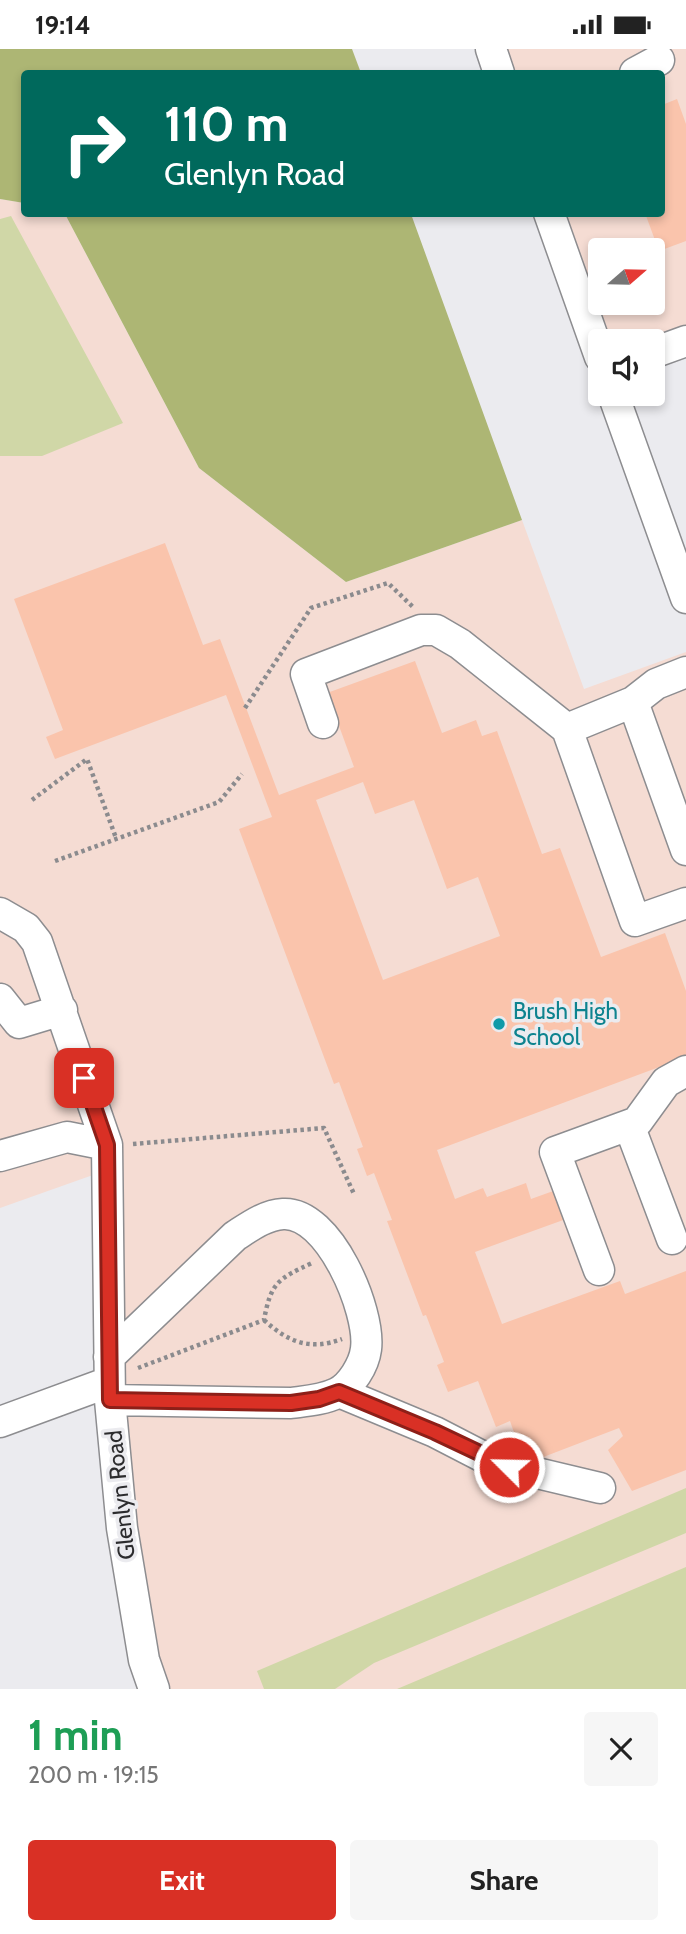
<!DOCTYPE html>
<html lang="en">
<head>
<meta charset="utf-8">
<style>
  body { margin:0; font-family:Cabin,sans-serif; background:#f6f6f6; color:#222; height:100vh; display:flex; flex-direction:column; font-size:26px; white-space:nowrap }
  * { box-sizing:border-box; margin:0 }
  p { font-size:23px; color:#767676 }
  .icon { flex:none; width:38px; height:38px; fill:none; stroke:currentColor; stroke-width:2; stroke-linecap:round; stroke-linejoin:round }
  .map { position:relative; height:1640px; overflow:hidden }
  .details { display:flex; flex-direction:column; background:#fff; flex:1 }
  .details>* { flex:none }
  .top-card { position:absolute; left:21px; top:21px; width:644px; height:147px; border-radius:7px; box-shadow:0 4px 10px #0003; background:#00695c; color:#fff; overflow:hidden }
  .needle { width:46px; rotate:70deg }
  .tools { position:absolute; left:588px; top:189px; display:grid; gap:14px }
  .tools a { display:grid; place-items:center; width:77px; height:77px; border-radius:7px; background:#fff; box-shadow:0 4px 10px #0003; font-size:35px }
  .pin { position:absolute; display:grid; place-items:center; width:60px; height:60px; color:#fff; margin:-30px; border-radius:14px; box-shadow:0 4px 10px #0006 }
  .me { position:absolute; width:77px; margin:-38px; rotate:293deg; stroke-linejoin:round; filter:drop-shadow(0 0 5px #0008) }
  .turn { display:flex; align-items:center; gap:24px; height:147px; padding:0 28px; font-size:32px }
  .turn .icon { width:91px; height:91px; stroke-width:2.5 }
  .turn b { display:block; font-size:49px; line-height:60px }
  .round { display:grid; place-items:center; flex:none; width:74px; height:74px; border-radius:7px; background:#f6f6f6 }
  .summary { display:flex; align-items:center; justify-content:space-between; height:119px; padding:0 28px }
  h1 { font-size:42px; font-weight:700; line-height:52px; color:#1e9e55 }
  .cta { display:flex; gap:14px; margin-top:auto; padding:14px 28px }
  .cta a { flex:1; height:80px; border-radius:7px; background:#d93025; color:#fff; font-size:28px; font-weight:700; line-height:80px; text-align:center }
  .cta a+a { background:#f6f6f6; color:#222 }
  .status { display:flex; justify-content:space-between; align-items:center; height:49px; padding:0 35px; background:#fff; direction:ltr }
  .status svg { height:19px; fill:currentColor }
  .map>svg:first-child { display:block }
</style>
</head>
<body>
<div class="status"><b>19:14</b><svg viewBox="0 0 49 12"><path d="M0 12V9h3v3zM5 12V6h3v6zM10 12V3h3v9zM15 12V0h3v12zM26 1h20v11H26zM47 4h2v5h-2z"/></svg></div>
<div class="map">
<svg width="686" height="1640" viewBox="0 0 686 1640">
  <rect width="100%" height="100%" fill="#ebebef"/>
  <!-- education -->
  <path fill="#f5dcd3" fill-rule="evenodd" d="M491,0H686V292H600L549,165L662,164V24H499ZM600,201H653V254H600Z
    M0,150L24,154V164L65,165L199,419L346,533L522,471L584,640L686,603V1640H154L144,1611L107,1121L0,1159Z"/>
  <!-- green -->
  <path fill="#d0d7a7" d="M11,167L123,374L42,407H0V170Z
    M686,1439V1484L374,1614L335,1640H264L257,1622Z
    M686,1518V1640H397Z"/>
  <!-- forest -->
  <path fill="#adb674" d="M0,0H352L361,24H24V154L0,150Z
    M65,165H411L522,471L346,533L199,419Z"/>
  <!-- building -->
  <path fill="#fac4ac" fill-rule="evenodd" d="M677,50L686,75V192L659,202L645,164H662V56Z
    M165,494L203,596L220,590L279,746L354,718L327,644L415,612L442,684L476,671L482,687L497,682L542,805L560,799L601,908L665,884L686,942V1008L437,1101L455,1150L483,1139L487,1148L526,1134L531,1150L556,1141L566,1170L475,1203L502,1275L620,1232L625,1245L686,1222V1421L632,1442L608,1401L623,1387L619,1379L525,1415L510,1372L496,1378L478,1332L448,1343L437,1316L444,1313L426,1266L423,1267L387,1172L392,1171L374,1124L367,1127L357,1100L363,1098L339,1033L334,1035L239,780L272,768L226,646L55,710L46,688L63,681L14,550ZM363,733L375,765L414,751L447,840L478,828L500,887L383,931L316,751Z"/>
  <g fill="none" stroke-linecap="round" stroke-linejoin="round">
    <defs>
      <path id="minor" d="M491,0L499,24
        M635,24L659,11
        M549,164L600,308
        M653,304L686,292
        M613,345L686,549
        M633,653L686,801
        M323,674L306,625L421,581H436L460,595L567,680L635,872L686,854
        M567,680L633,653L656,635L686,623
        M0,864L26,879L37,893L107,1096L110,1351L122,1479L144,1611L154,1640
        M0,950L19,974L62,961
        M629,1076L672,1190
        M0,1107L67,1088L107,1096
        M599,1221L555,1103L637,1073L666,1033L686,1022
        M109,1308L235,1187C249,1178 265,1166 283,1165C329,1162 371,1262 366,1300C364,1316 351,1337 337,1344C323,1351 306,1352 291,1354L110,1351
        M339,1343L435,1383L495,1414L600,1439
        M0,1373L109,1333"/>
    </defs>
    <!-- minor casing -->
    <use href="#minor" stroke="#8d8d90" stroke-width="33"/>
    <!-- path -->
    <path stroke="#8b8b8e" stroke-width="4.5" stroke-dasharray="3.5 3.5" stroke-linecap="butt" d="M245,659L311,559L388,534L413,558
      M32,751L87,710L116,789
      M55,812L219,753L242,725
      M133,1095L324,1079L354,1145
      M264,1271C288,1293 310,1302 342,1290
      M138,1319L264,1271C271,1233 278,1230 312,1214"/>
    <!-- minor -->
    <use href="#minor" stroke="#fff" stroke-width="30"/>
  </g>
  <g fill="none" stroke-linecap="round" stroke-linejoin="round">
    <defs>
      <path id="route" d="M84,1029L107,1096L110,1351L291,1354L319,1350L339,1343L435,1383L509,1418"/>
    </defs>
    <!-- route casing -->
    <use href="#route" stroke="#8d1f18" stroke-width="18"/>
    <!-- route -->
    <use href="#route" stroke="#d93025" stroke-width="12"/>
  </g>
  <!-- markers -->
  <circle fill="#0f9aa8" stroke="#ebebef" stroke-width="2.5" cx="499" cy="975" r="7"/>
  <g text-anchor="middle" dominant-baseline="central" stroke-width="7" stroke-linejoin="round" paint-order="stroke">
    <!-- culture labels -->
    <g font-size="23" fill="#0d838f" stroke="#ebebef" text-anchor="start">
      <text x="513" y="962">Brush High<tspan x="513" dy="26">School</tspan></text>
    </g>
    <!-- street labels -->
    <g font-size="23" fill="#2c2c2e" stroke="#ebebef">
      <text transform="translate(120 1446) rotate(-96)">Glenlyn Road</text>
    </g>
  </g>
</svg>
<div class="tools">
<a><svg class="needle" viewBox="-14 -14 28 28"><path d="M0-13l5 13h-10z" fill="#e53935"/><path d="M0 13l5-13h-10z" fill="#767676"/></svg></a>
<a><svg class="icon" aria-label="sound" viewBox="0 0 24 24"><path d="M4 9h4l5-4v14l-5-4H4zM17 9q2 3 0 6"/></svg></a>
</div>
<div class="pin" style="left:84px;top:1029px;background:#d93025"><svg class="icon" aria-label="arrive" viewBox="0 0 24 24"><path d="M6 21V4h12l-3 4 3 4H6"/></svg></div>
<svg class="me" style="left:509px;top:1418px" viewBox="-20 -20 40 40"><circle r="17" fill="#d93025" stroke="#fff" stroke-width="3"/><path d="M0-11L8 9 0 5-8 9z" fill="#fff"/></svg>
<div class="top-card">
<div class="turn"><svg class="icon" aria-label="right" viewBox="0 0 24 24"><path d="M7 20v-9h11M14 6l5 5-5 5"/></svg><div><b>110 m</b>Glenlyn Road</div></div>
</div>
</div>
<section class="details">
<div class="summary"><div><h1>1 min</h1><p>200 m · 19:15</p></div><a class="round"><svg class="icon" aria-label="close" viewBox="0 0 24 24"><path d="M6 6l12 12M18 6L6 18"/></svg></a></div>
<div class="cta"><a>Exit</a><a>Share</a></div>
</section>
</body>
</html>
